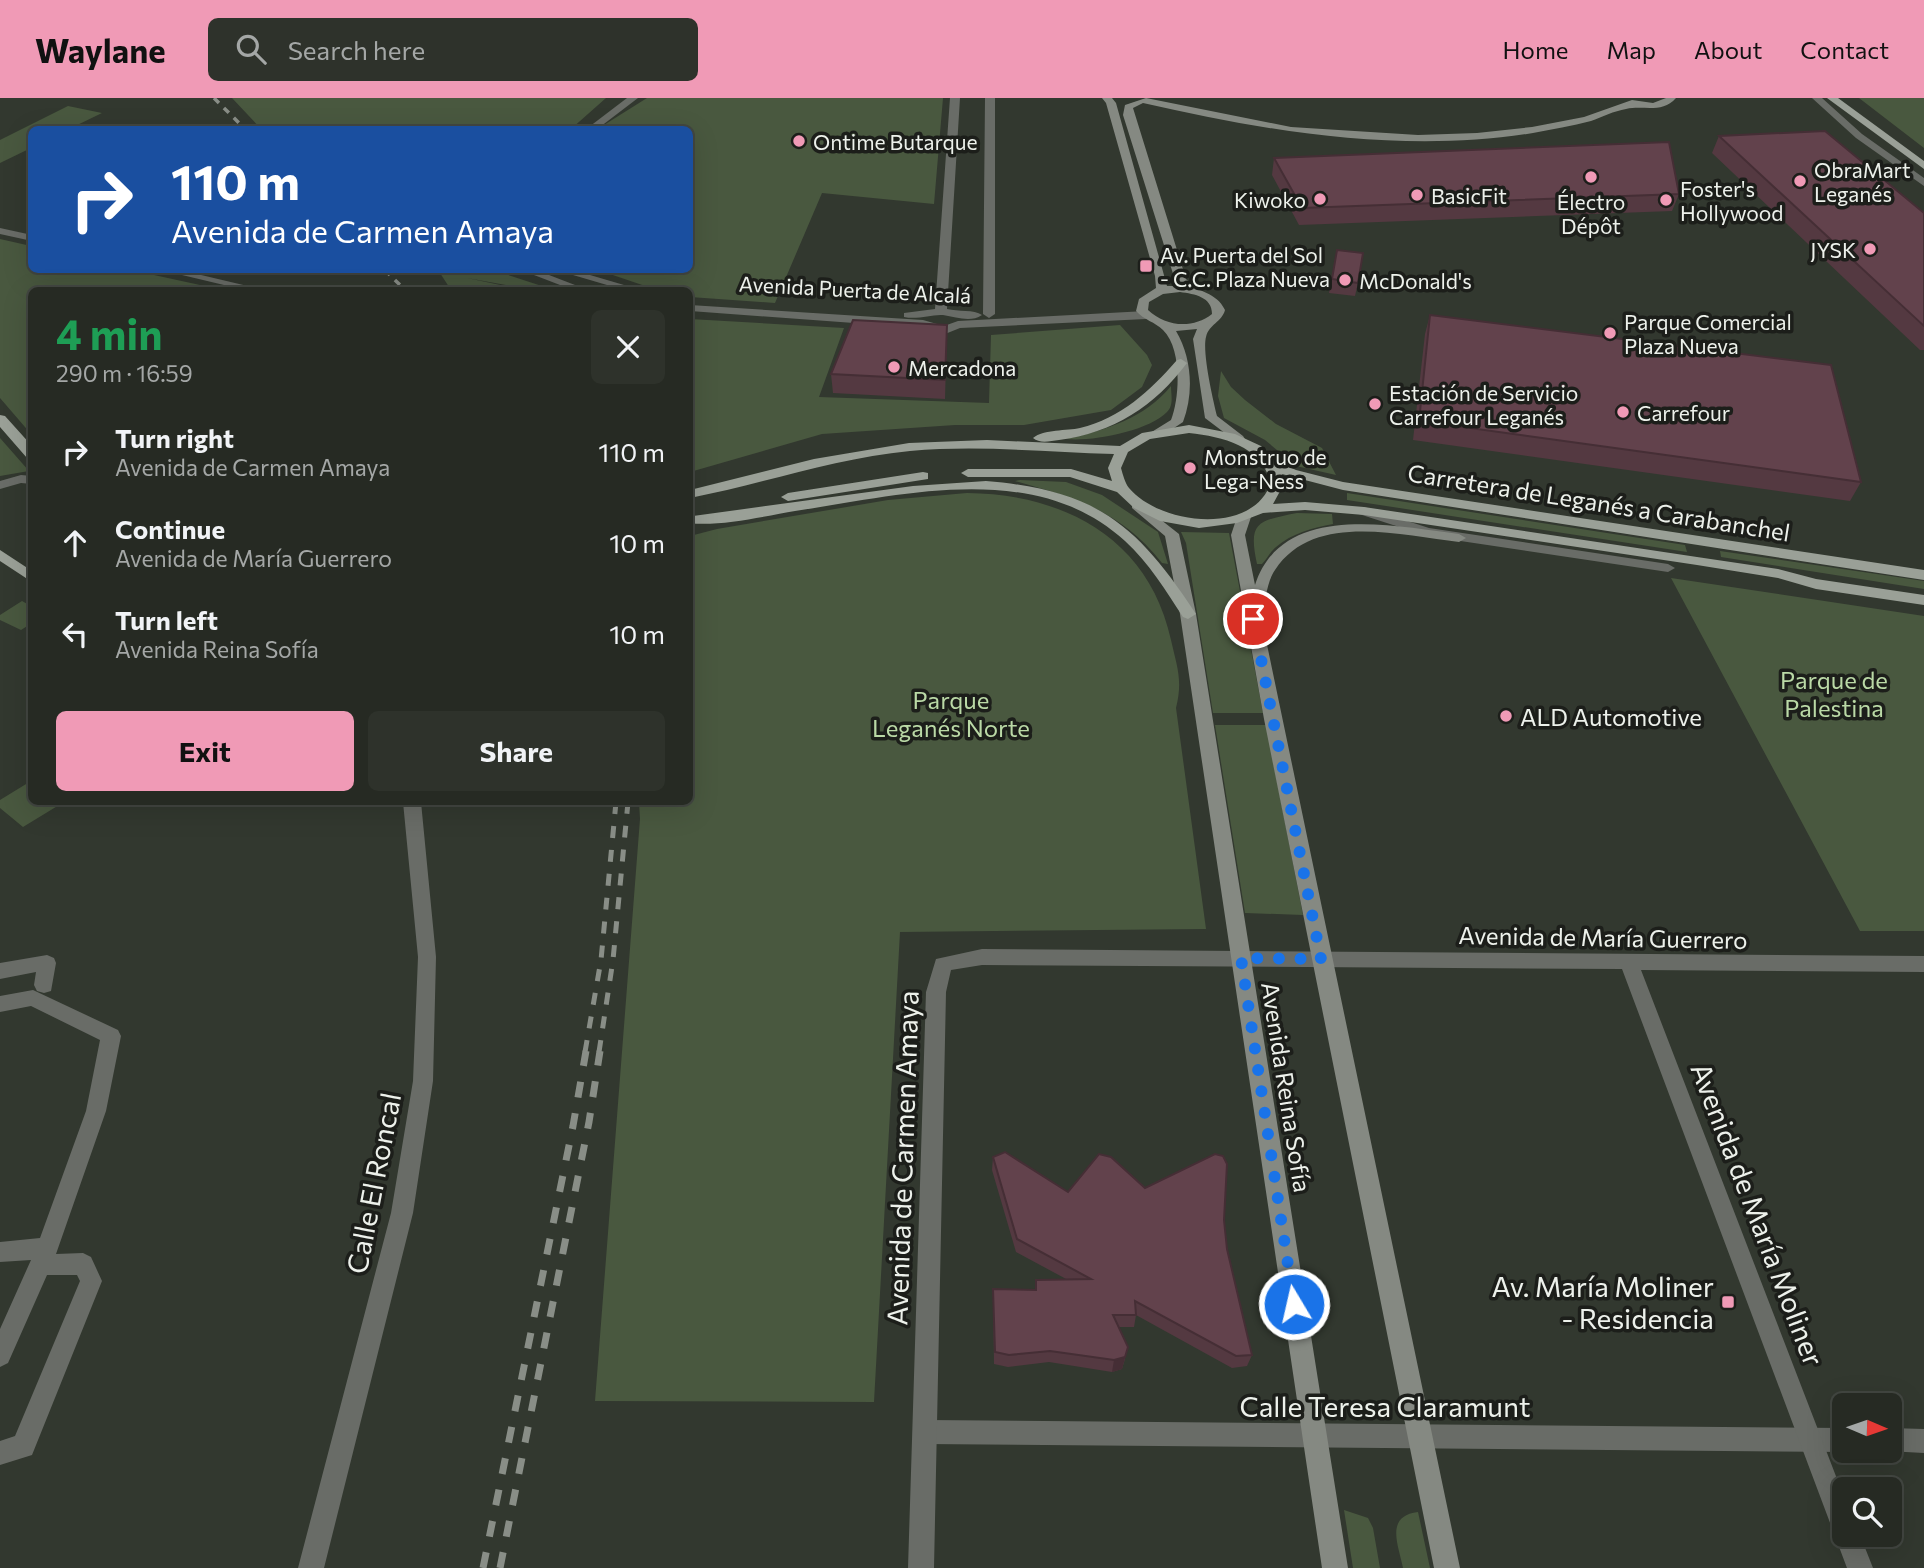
<!DOCTYPE html>
<html lang="en">
<head>
<meta charset="utf-8">
<style>
  body { margin:0; font-family:Commissioner,sans-serif; background:#2e322b; color:#f1f3f6; height:100vh; display:flex; flex-direction:column; font-size:26px; white-space:nowrap }
  * { box-sizing:border-box; margin:0 }
  p { font-size:23px; color:#a4a7a6 }
  .icon { flex:none; width:38px; height:38px; fill:none; stroke:currentColor; stroke-width:2; stroke-linecap:round; stroke-linejoin:round }
  .map { position:relative; flex:1; overflow:hidden }
  .details { position:absolute; left:28px; top:189px; width:665px; height:518px; display:flex; flex-direction:column; background:#262a23; border-radius:10px; box-shadow:0 7px 28px #0002,0 0 0 2px #424641 }
  .details>* { flex:none }
  .banner { position:absolute; left:28px; top:28px; width:665px; height:147px; border-radius:10px; box-shadow:0 7px 28px #0002,0 0 0 2px #424641; background:#1a4fa0; color:#fff; overflow:hidden }
  .needle { width:46px; rotate:92deg }
  .tools { position:absolute; left:1832px; top:1295px; display:grid; gap:14px }
  .tools a { display:grid; place-items:center; width:70px; height:70px; border-radius:10px; background:#262a23; box-shadow:0 7px 28px #0002,0 0 0 2px #424641; font-size:35px }
  .pin { position:absolute; display:grid; place-items:center; width:60px; height:60px; color:#fff; margin:-30px; border:4px solid #fff; border-radius:50%; box-shadow:0 2px 7px #0007 }
  .me { position:absolute; width:77px; margin:-38px; rotate:351deg; stroke-linejoin:round; filter:drop-shadow(0 0 5px #0008) }
  .turn { display:flex; align-items:center; gap:24px; height:147px; padding:0 28px; font-size:32px }
  .turn .icon { width:91px; height:91px; stroke-width:2.5 }
  .turn b { display:block; font-size:49px; line-height:60px }
  .round { display:grid; place-items:center; flex:none; width:74px; height:74px; border-radius:10px; background:#2e322b }
  .summary { display:flex; align-items:center; justify-content:space-between; height:119px; padding:0 28px }
  h1 { font-size:42px; font-weight:700; line-height:52px; color:#1e9e55 }
  .action { display:flex; gap:14px; margin-top:auto; padding:14px 28px }
  .action a { flex:1; height:80px; border-radius:10px; background:#f09ab6; color:#111; font-size:28px; font-weight:700; line-height:80px; text-align:center }
  .action a+a { background:#2e322b; color:#f1f3f6 }
  ul { padding:0; list-style:none }
  li { display:flex; align-items:center; gap:21px; height:91px; padding:0 28px }
  li div { flex:1 }
  li b { display:block; font-size:26px }
  li em { font-style:normal }
  header { display:flex; align-items:center; gap:42px; box-sizing:border-box; height:98px; padding:0 35px; background:#f09ab6; color:#111 }
  header strong { font-size:33px }
  nav { display:flex; gap:38px; margin-inline-start:auto; font-size:24px }
  .search { width:490px; height:63px; background:#2e322b; display:flex; align-items:center; gap:18px; box-sizing:border-box; padding:0 24px; border-radius:10px; color:#a4a7a6; font-size:26px }
  .map>svg:first-child { display:block }
</style>
</head>
<body>
<header>
<strong>Waylane</strong>
<div class="search"><svg class="icon" aria-label="search" viewBox="0 0 24 24"><circle cx="10" cy="10" r="6"/><path d="M15 15l6 6"/></svg>Search here</div>
<nav><a>Home</a><a>Map</a><a>About</a><a>Contact</a></nav>
</header>
<div class="map">
<svg width="1924" height="1470" viewBox="0 0 1924 1470">
  <rect width="100%" height="100%" fill="#32382f"/>
  <!-- green -->
  <path fill="#49583f" d="M232,0H606L571,31L262,32Z
    M647,0H943L934,106L822,95L775,205L690,199V192H657L598,172H690V32H596Z
    M1859,0H1924V50Z
    M68,8L102,15L69,31L32,32L31,50L0,65V42Z
    M0,141L31,148L32,172H131L223,192H32L31,336L0,300Z
    M419,172H493L554,192H534L467,180L525,192H451L440,175Z
    M690,221L844,230L819,299L989,305L991,237L1120,227L1147,257L1152,267L1142,289L1111,312L1024,327H955L822,336L690,374Z
    M1221,273L1231,289L1245,302L1276,326L1322,350L1336,377L1296,368L1265,342L1224,320L1218,298Z
    M1171,288C1171,297 1174,307 1167,314C1149,333 1091,344 1066,341C1106,332 1145,320 1171,288Z
    M0,340L29,373L0,378Z
    M1020,382L1066,384L1102,397L1158,434L1168,466L1162,465C1121,413 1076,400 1015,383Z
    M967,395C1065,396 1149,441 1171,542C1177,569 1183,582 1176,610L1206,831L900,834L874,1304L595,1303L640,721L639,704H690V438L717,431L888,402Z
    M1347,395L1685,447L1687,454L1347,402Z
    M1297,415L1332,416L1333,426C1313,430 1292,435 1276,449C1270,454 1267,461 1262,466H1257C1248,424 1257,423 1297,415Z
    M1181,434L1229,435L1263,615H1213L1186,445Z
    M1720,453L1924,483V491L1721,459Z
    M1671,480L1924,518V833H1860Z
    M22,503L31,508L32,525L21,532L0,522V517Z
    M1215,627H1266L1303,817L1245,815Z
    M31,683L32,704H64L23,729L0,710V702Z
    M1344,1412L1368,1420L1373,1430L1380,1470H1353Z
    M1418,1414L1430,1470H1403C1398,1446 1385,1418 1418,1414Z"/>
  <g fill="none" stroke-linecap="round" stroke-linejoin="round">
    <!-- minor -->
    <path fill="#696c67" fill-rule="evenodd" d="M627,0H638L596,32H585Z
      M950,0H960L947,211C958,214 974,211 982,217C970,225 957,219 943,217C932,216 918,222 904,219V215L935,211Z
      M985,0H995V216L989,220L983,216Z
      M1812,0H1822L1862,36L1924,80V88L1856,40Z
      M0,130L32,137V143L0,136Z
      M161,172H180L264,192H245Z
      M521,172H536L588,192H573Z
      M556,172H573L641,192H624Z
      M690,207L923,222L944,228L958,223L1146,213L1152,217L1146,221L960,230L945,236L922,230L690,213Z
      M21,377L32,378V386L21,385L0,391V383Z
      M1364,409L1429,430L1668,466L1675,470L1668,474L1427,438L1359,416L1357,413Z
      M47,857L54,860L56,865L51,893L44,895L37,893L34,887L36,874L0,881V865Z
      M33,892L118,932L121,938L106,1013L56,1156L83,1155L91,1159L102,1183L32,1357L0,1367V1343L15,1338L80,1183L77,1177H47L8,1265L0,1269V1231L31,1162L0,1164V1144L40,1140L86,1013L100,942L31,908L0,914V898Z
      M925,1322L1844,1330V1353H1847L1844,1354L925,1346L916,1343L913,1334L916,1325Z
      M1890,1330L1924,1331V1355L1887,1353H1890Z"/>
    <!-- tertiary -->
    <path fill="#696c67" fill-rule="evenodd" d="M403,704H421L436,859L433,983L413,1115L324,1470H298L391,1115L413,983L418,859Z
      M982,851L1924,858V874L1641,872L1844,1399V1437H1860L1873,1470H1847L1622,871L982,867L951,872L946,894L934,1470H908L926,894L936,861Z"/>
    <!-- secondary -->
    <path fill="#858982" fill-rule="evenodd" d="M1102,0H1112L1116,5L1167,188H1180L1175,182L1123,17L1125,7L1146,0L1291,29L1418,37L1477,35L1532,29L1584,19L1632,2L1653,5L1666,0H1676C1662,16 1644,7 1626,11C1614,13 1602,19 1591,23C1572,28 1552,31 1533,35C1404,56 1269,34 1143,5L1133,10L1186,181C1198,196 1216,193 1225,212C1222,224 1209,226 1206,239C1202,254 1213,302 1217,318L1243,338L1245,341L1238,345L1205,320L1193,241L1197,231L1176,233C1192,260 1194,295 1183,324L1162,338H1152L1150,335L1171,322C1180,299 1182,250 1163,232C1155,224 1144,222 1136,213L1139,201L1156,190L1155,178L1106,5ZM1180,194C1195,196 1212,199 1212,216C1193,231 1166,229 1148,212L1149,204L1163,196Z
      M1137,403L1179,436L1196,516L1348,1470H1322L1180,516L1165,438L1132,410V404Z
      M1244,415L1251,419L1245,437L1255,487C1282,403 1393,428 1459,436L1466,440L1459,444C1401,438 1314,413 1275,472C1266,485 1266,504 1261,518L1460,1470H1434L1264,621L1231,437L1237,419Z"/>
    <!-- primary -->
    <path fill="#9aa097" fill-rule="evenodd" d="M1827,0H1838L1924,63V71Z
      M1181,261L1187,265C1155,308 1113,335 1059,342C1050,343 1040,346 1033,340C1044,331 1067,333 1080,330C1121,320 1150,293 1177,262Z
      M0,317L5,318L32,348V361L27,360L0,329Z
      M1189,327L1235,336L1261,348L1274,362L1296,372L1343,384L1924,472V482L1343,392L1282,376L1285,384L1273,406L1305,404L1364,409L1697,459L1778,471L1816,481L1924,497V507L1816,491L1778,480L1697,467L1364,417L1305,412L1263,415L1237,425L1199,430L1160,423L1134,410L1117,394L1070,379H968L961,375L968,371H1071L1112,383L1108,370L1114,356C1046,354 978,347 910,353C835,360 763,386 690,400V392L814,361L909,345L987,342L1120,348L1142,335ZM1189,335C1224,339 1259,347 1271,384C1254,438 1160,427 1129,390C1125,385 1123,377 1121,370L1128,354L1150,341Z
      M923,374L928,375V381L788,403L781,399L788,395Z
      M986,383C1096,392 1137,426 1196,516L1188,521L1183,519C1166,493 1149,465 1125,443C1035,361 902,397 795,413C766,418 717,429 690,425V419L693,418L913,388Z
      M0,452L32,473V484L0,463Z"/>
    <!-- rail-far2 -->
    <path stroke="#898e87" stroke-width="3.5" stroke-dasharray="7 7" stroke-linecap="butt" d="M214,0L246,32
      M385,172L405,192"/>
    <!-- rail-far1 -->
    <path stroke="#898e87" stroke-width="5" stroke-dasharray="12 12" stroke-linecap="butt" d="M585,954L601,862L616,704
      M599,954L613,862L628,704"/>
    <!-- rail -->
    <path stroke="#898e87" stroke-width="7" stroke-dasharray="16 16" stroke-linecap="butt" d="M483,1470L573,1028L586,953
      M500,1470L589,1024L600,953"/>
  </g>
  <!-- wall -->
  <path fill="#543941" d="M1719,38L1924,115V252H1920L1712,55Z
    M1274,60L1679,96L1672,113L1299,127L1272,77Z
    M1337,152L1358,185L1355,198L1329,195Z
    M1430,217L1861,384L1850,403L1413,342L1425,236Z
    M947,227L945,301L833,295L831,276Z
    M993,1059L1068,1094L1145,1090L1224,1122L1227,1151L1252,1257L1247,1268L1232,1270L1136,1217L1134,1229H1119L1125,1261L1122,1271L1112,1274L1049,1264L1008,1269L994,1266L993,1191L1035,1192L1068,1182L1016,1154L992,1072Z"/>
  <!-- shaded-wall -->
  <path fill="#452e35" d="M1128,1249L1122,1271L1112,1274L1114,1262Z"/>
  <!-- building -->
  <path fill="#62424c" stroke="#452e35" stroke-width="2" d="M1825,33L1924,115V228L1719,38Z
    M1669,44L1679,96L1302,110L1274,60Z
    M1337,152L1363,155L1358,185L1332,181Z
    M1430,217L1831,267L1861,384L1419,323Z
    M853,222L947,227L945,282L831,276Z
    M1005,1054L1068,1094L1099,1056L1111,1059L1145,1090L1215,1056L1223,1058L1227,1066L1224,1122L1227,1151L1252,1257L1236,1258L1135,1203L1136,1217H1113L1128,1249L1125,1259L1114,1262L1050,1253L1009,1257L995,1254L993,1191L1036,1192V1182L1091,1181L1017,1141L993,1059Z"/>
  <g fill="none" stroke-linecap="round" stroke-linejoin="round">
    <!-- route -->
    <path stroke="#1a73e8" stroke-width="12" stroke-dasharray="0 21.6" d="M1253,521L1321,861L1241,860L1294,1206"/>
  </g>
  <!-- markers -->
  <g fill="#f09ab6" stroke="#1c1e1a" stroke-width="2.5">
    <circle cx="799" cy="43" r="7"/>
    <circle cx="1591" cy="79" r="7"/>
    <circle cx="1800" cy="83" r="7"/>
    <circle cx="1417" cy="97" r="7"/>
    <circle cx="1320" cy="101" r="7"/>
    <circle cx="1666" cy="102" r="7"/>
    <circle cx="1870" cy="151" r="7"/>
    <rect x="1139" y="161" width="14" height="14" rx="3.5"/>
    <circle cx="1345" cy="182" r="7"/>
    <circle cx="1610" cy="235" r="7"/>
    <circle cx="894" cy="269" r="7"/>
    <circle cx="1375" cy="306" r="7"/>
    <circle cx="1623" cy="314" r="7"/>
    <circle cx="1190" cy="370" r="7"/>
    <circle cx="1506" cy="618" r="7"/>
    <rect x="1721" y="1197" width="14" height="14" rx="3.5"/>
  </g>
  <g text-anchor="middle" dominant-baseline="central" stroke-width="7" stroke-linejoin="round" paint-order="stroke">
    <!-- far-poi labels -->
    <g font-size="21" fill="#edf1eb" stroke="#1c1e1a" text-anchor="start">
      <text x="813" y="43">Ontime Butarque</text>
      <text x="1814" y="71">ObraMart<tspan x="1814" dy="24">Leganés</tspan></text>
      <text x="1680" y="90">Foster's<tspan x="1680" dy="24">Hollywood</tspan></text>
      <text x="1431" y="97">BasicFit</text>
      <text x="1306" y="101" text-anchor="end">Kiwoko</text>
      <text x="1591" y="103" text-anchor="middle">Électro<tspan x="1591" dy="24">Dépôt</tspan></text>
      <text x="1856" y="151" text-anchor="end">JYSK</text>
      <text x="1160" y="156">Av. Puerta del Sol<tspan x="1160" dy="24">- C.C. Plaza Nueva</tspan></text>
      <text x="1359" y="182">McDonald's</text>
      <text x="1624" y="223">Parque Comercial<tspan x="1624" dy="24">Plaza Nueva</tspan></text>
      <text x="908" y="269">Mercadona</text>
      <text x="1389" y="294">Estación de Servicio<tspan x="1389" dy="24">Carrefour Leganés</tspan></text>
      <text x="1637" y="314">Carrefour</text>
      <text x="1204" y="358">Monstruo de<tspan x="1204" dy="24">Lega-Ness</tspan></text>
    </g>
    <!-- far-street labels -->
    <g font-size="21" fill="#edf1eb" stroke="#1c1e1a">
      <text transform="translate(855 191) rotate(3)">Avenida Puerta de Alcalá</text>
    </g>
    <!-- street labels -->
    <g font-size="24" fill="#edf1eb" stroke="#1c1e1a">
      <text transform="translate(1599 404) rotate(9)">Carretera de Leganés a Carabanchel</text>
      <text transform="translate(1603 839) rotate(1)">Avenida de María Guerrero</text>
      <text transform="translate(1287 989) rotate(81)">Avenida Reina Sofía</text>
    </g>
    <!-- park labels -->
    <g font-size="24" fill="#bad9a6" stroke="#1c1e1a">
      <text x="1834" y="581">Parque de<tspan x="1834" dy="28">Palestina</tspan></text>
      <text x="951" y="601">Parque<tspan x="951" dy="28">Leganés Norte</tspan></text>
    </g>
    <!-- poi labels -->
    <g font-size="24" fill="#edf1eb" stroke="#1c1e1a" text-anchor="start">
      <text x="1520" y="618">ALD Automotive</text>
    </g>
    <!-- near-street labels -->
    <g font-size="28" fill="#edf1eb" stroke="#1c1e1a">
      <text transform="translate(902 1060) rotate(-88)">Avenida de Carmen Amaya</text>
      <text transform="translate(373 1085) rotate(-79)">Calle El Roncal</text>
      <text transform="translate(1758 1116) rotate(69)">Avenida de María Moliner</text>
      <text x="1385" y="1308">Calle Teresa Claramunt</text>
    </g>
    <!-- near-poi labels -->
    <g font-size="28" fill="#edf1eb" stroke="#1c1e1a" text-anchor="end">
      <text x="1714" y="1188">Av. María Moliner<tspan x="1714" dy="32">- Residencia</tspan></text>
    </g>
  </g>
</svg>
<div class="tools">
<a><svg class="needle" viewBox="-14 -14 28 28"><path d="M0-13l5 13h-10z" fill="#e53935"/><path d="M0 13l5-13h-10z" fill="#a4a7a6"/></svg></a>
<a><svg class="icon" aria-label="search" viewBox="0 0 24 24"><circle cx="10" cy="10" r="6"/><path d="M15 15l6 6"/></svg></a>
</div>
<div class="pin" style="left:1253px;top:521px;background:#d93025"><svg class="icon" aria-label="arrive" viewBox="0 0 24 24"><path d="M6 21V4h12l-3 4 3 4H6"/></svg></div>
<svg class="me" style="left:1294px;top:1206px" viewBox="-20 -20 40 40"><circle r="17" fill="#1a73e8" stroke="#fff" stroke-width="3"/><path d="M0-11L8 9 0 5-8 9z" fill="#fff"/></svg>
<div class="banner">
<div class="turn"><svg class="icon" aria-label="right" viewBox="0 0 24 24"><path d="M7 20v-9h11M14 6l5 5-5 5"/></svg><div><b>110 m</b>Avenida de Carmen Amaya</div></div>
</div>
<section class="details">
<div class="summary"><div><h1>4 min</h1><p>290 m · 16:59</p></div><a class="round"><svg class="icon" aria-label="close" viewBox="0 0 24 24"><path d="M6 6l12 12M18 6L6 18"/></svg></a></div>
<ul>
<li><svg class="icon" aria-label="right" viewBox="0 0 24 24"><path d="M7 20v-9h11M14 6l5 5-5 5"/></svg><div><b>Turn right</b><p>Avenida de Carmen Amaya</p></div><em>110 m</em></li>
<li><svg class="icon" aria-label="ahead" viewBox="0 0 24 24"><path d="M12 20V5M6 11l6-6 6 6"/></svg><div><b>Continue</b><p>Avenida de María Guerrero</p></div><em>10 m</em></li>
<li><svg class="icon" aria-label="left" viewBox="0 0 24 24"><path d="M17 20v-9H6M10 6l-5 5 5 5"/></svg><div><b>Turn left</b><p>Avenida Reina Sofía</p></div><em>10 m</em></li>
</ul>
<div class="action"><a>Exit</a><a>Share</a></div>
</section>
</div>
</body>
</html>
